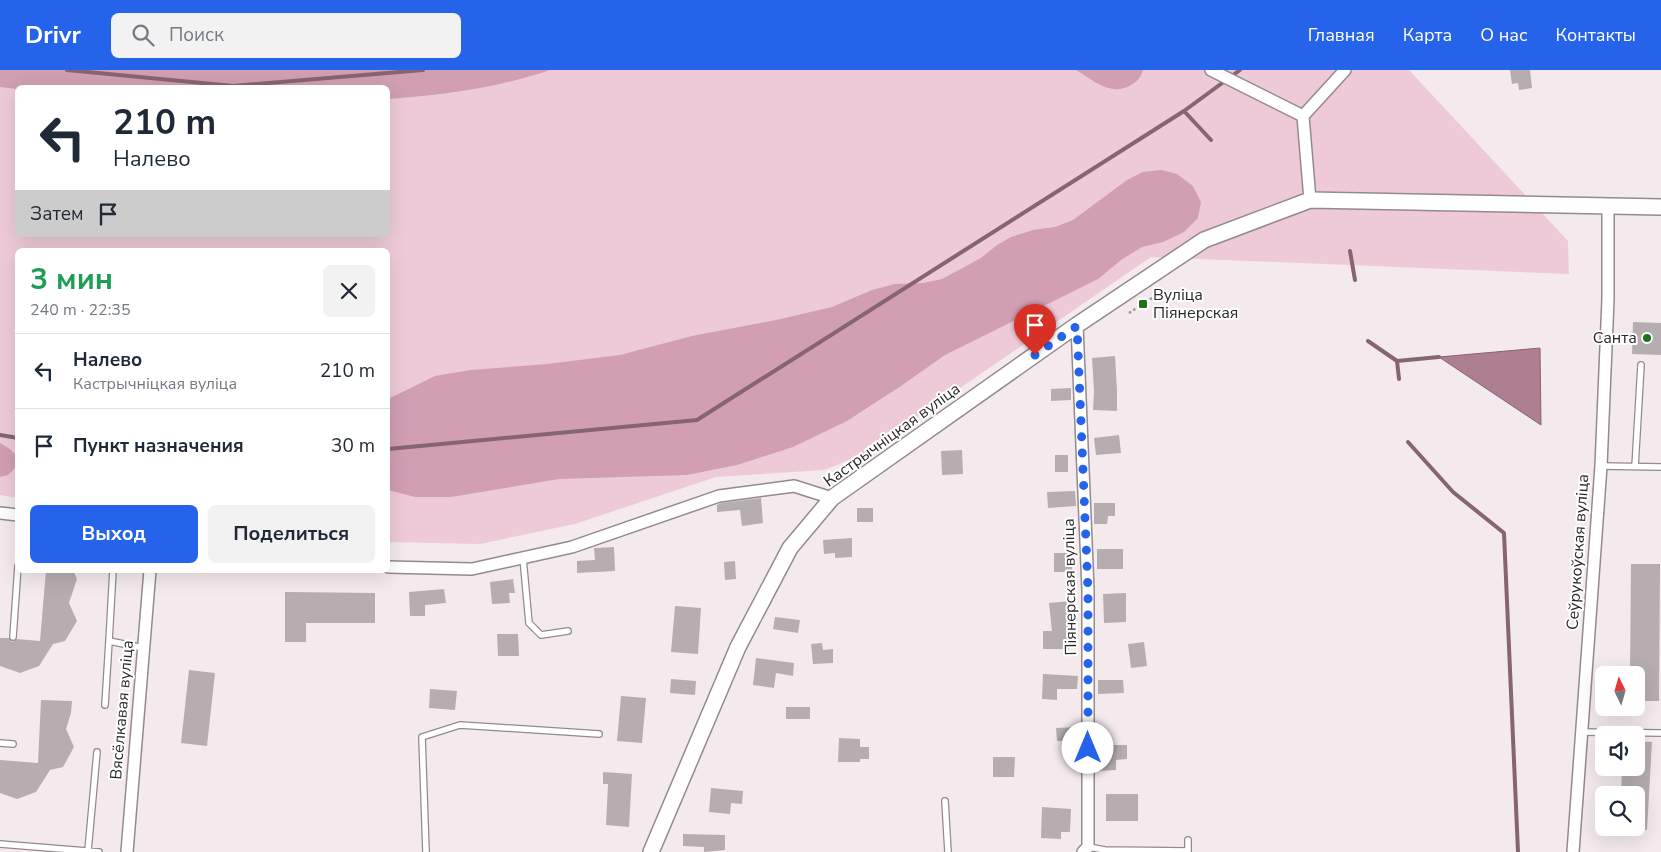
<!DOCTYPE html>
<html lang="ru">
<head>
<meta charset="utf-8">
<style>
  body { margin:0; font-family:"Nunito Sans",sans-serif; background:#f2f2f3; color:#1f2937; height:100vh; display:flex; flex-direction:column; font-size:19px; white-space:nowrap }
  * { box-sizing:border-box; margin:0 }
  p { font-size:16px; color:#747a83 }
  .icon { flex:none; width:28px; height:28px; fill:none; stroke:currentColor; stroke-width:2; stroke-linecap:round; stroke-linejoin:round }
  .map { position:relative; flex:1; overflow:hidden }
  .drawer { position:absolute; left:15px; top:178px; width:375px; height:325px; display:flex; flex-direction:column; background:#fff; border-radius:8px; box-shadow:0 5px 20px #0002 }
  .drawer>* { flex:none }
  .top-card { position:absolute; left:15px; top:15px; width:375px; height:152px; border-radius:8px; box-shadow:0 5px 20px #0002; background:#fff; color:#1f2937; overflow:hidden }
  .needle { width:32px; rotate:355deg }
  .buttons { position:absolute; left:1595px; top:596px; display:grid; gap:10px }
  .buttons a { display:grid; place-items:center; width:50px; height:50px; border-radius:8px; background:#fff; box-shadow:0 5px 20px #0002; font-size:25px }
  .pin { position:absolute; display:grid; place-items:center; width:42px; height:42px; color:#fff; margin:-51px -21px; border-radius:50% 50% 50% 0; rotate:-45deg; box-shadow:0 0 5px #0007 }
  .pin .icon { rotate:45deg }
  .me { position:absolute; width:55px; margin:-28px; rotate:0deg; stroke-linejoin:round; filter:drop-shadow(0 0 4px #0008) }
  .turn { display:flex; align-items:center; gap:18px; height:105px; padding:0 15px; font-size:22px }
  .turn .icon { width:65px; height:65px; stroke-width:2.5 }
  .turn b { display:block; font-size:35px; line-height:42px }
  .then { display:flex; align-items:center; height:48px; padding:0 15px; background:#0003; gap:10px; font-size:19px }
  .round { display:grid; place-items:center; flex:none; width:52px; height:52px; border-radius:8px; background:#f2f2f3 }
  .headline { display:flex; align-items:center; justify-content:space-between; height:85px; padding:0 15px }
  h1 { font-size:30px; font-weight:700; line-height:38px; color:#1e9e55 }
  .primary-button { display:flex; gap:10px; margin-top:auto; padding:10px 15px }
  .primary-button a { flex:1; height:58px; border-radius:8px; background:#2563eb; color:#fff; font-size:20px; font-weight:700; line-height:58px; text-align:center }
  .primary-button a+a { background:#f2f2f3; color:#1f2937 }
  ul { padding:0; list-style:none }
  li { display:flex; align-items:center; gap:15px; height:75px; padding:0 15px; border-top:1px solid #e0e1e3 }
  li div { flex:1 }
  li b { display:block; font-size:19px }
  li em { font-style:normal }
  header { display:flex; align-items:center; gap:30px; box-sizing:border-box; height:70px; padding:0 25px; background:#2563eb; color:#fff }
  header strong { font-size:24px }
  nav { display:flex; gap:28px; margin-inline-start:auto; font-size:18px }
  .search { width:350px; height:45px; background:#f2f2f3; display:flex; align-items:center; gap:12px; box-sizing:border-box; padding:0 18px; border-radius:8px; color:#747a83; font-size:19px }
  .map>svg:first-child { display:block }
</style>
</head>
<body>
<header>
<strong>Drivr</strong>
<div class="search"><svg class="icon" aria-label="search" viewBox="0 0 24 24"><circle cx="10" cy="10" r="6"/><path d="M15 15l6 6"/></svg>Поиск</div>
<nav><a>Главная</a><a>Карта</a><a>О нас</a><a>Контакты</a></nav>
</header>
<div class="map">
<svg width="1661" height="782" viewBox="0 0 1661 782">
  <rect width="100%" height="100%" fill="#f4eaee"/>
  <!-- green -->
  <path fill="#eecad8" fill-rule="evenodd" d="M0,0H1409L1568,171L1569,204L1151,187L864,384L824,400L716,407L575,454L480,474L388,472V180H18L17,428L0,425ZM18,18H388V165H18Z"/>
  <!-- forest -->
  <path fill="#d19eb3" d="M0,0H550C497,18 444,25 388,29V18L17,19L0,17Z
    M1076,0H1143C1141,7 1138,11 1131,15C1110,27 1093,10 1076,0Z
    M1161,100L1177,104L1193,116L1201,132L1198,148L1184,162L1163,172L1142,177L1121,190L1098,209L945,285L901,316L847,351L793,377L737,395L687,405L559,409L451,427H415L388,420V329L435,306L470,300L547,294L620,285L692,266L776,250L832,237L872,220L895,214L923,213L942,209L981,188L997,175L1011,167L1033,160L1055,157L1073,150L1127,110L1143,102Z
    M0,373L10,379L18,388L16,397L8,405L0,407Z"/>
  <!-- water -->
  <path fill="#ae7e92" stroke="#876472" d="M1540,278L1541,355L1439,287Z"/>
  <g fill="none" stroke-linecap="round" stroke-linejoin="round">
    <!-- stream -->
    <path stroke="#876472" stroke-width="4" d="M67,0L233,16L423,0
      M1184,41L1211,70
      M1350,181L1355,210
      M1368,271L1397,291L1439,287
      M1397,291L1399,309
      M0,365L18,368
      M1408,372L1453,422L1504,463L1518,782
      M388,379L697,350L1184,41L1240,0"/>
  </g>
  <!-- building -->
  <path fill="#b6adb0" d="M1510,0H1530L1532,18L1519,20L1518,13L1512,14Z
    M1633,252L1661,253V285L1632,284Z
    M1115,286L1117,321V341L1093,340L1094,321L1092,288Z
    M1071,318V330L1051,331V319Z
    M1119,365L1121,383L1096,385L1094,368Z
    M962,380L963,404L942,405L941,381Z
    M1055,385H1068V402H1055Z
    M1075,421L1076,436L1048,438L1047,422Z
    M761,428L763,453L742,456L740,440L717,442V435L721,433Z
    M1094,433H1115V446H1108L1107,454H1094Z
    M857,438H873V452H857Z
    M852,468V487L835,488V483L824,484L823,470Z
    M614,477L615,501L577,503V491L595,490L594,478Z
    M1097,479H1123V499H1097Z
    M1054,483H1072V502H1054Z
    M735,491L736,509L725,510L724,492Z
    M1631,494H1660L1659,631H1636V605H1630Z
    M46,500H73L77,509L69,533L77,551L65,571L53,574L39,596L20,603L0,596V568H9L12,572L17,569L40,571Z
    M513,509L515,523H509L510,533L492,534L490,512Z
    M444,519L446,533L425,535V546H410L409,522Z
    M285,522L375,523V553H306V572H285Z
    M1126,523V552L1104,553L1103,524Z
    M1071,531L1072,545H1069V579H1043V561H1052L1049,533Z
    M675,536L701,538L698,584L671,582Z
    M775,547L800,550L798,563L773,559Z
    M497,564H518L519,586H498Z
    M1144,572L1147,596L1131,598L1128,574Z
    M822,573L823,580L833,579V593L813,594L811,574Z
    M756,588L794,593L793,606L776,603L774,618L753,615Z
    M189,600L215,603L207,676L181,673Z
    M1043,604L1078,606L1077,619H1057V630L1042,629Z
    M671,609L696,611L695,625L670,623Z
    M1098,610H1123L1124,623L1098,624Z
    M430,619L457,621L455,640L429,638Z
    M621,626L646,628L642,673L617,671Z
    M41,630L72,631L71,643L66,659L74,677L63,697L50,700L36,722L17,729L0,723V690L38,693Z
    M786,637H810V649H786Z
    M1077,657L1078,670L1057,671L1056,658Z
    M839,668L860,669V677H869V689H860V692H838Z
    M1636,671L1652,672L1647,760H1636V725H1621L1622,698H1636Z
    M1098,675H1127V689L1116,690V700L1098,701Z
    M993,687H1015L1014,707H993Z
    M603,702L632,704L629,757L606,755L608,714H603Z
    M711,718L743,721L742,734L731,733L730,744L709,742Z
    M1106,724H1138V751H1106Z
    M1042,737L1071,739L1070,762H1061V769L1041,768Z
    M683,764L725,765V780L704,782V777L683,776Z"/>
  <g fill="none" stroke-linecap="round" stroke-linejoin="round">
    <defs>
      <path id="service" d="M1601,396L1661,397
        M1635,397L1641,295
        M523,488L529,553L541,565L568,561
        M13,567L18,496
        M109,571L113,500
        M105,635L109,571L144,578
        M1580,662L1661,663
        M0,673L13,674
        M945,731L948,782
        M0,774L99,782
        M1088,777L1105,780L1188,781V770
        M88,781L97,682
        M426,782L422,667L460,655L599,664"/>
      <path id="minor" d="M1211,0L1303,46L1310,130
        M1303,46L1345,0
        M1077,255L1088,520V777L1083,782
        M0,443L18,445
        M388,497L472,499L572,477L719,426L794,416L832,428
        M127,782L150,500
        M1573,782L1601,396L1608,229V136"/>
      <path id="tertiary" d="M651,782L738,577L790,478L832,428L1077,255L1204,170L1310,130L1661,137"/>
    </defs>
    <!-- service casing -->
    <use href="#service" stroke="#928a8d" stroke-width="8"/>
    <!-- minor casing -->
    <use href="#minor" stroke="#928a8d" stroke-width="14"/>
    <!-- tertiary casing -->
    <use href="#tertiary" stroke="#928a8d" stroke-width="18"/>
    <!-- path -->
    <path stroke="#9e979a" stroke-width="2.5" stroke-dasharray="2.5 2.5" stroke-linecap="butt" d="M1129,243L1158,224"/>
    <!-- service -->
    <use href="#service" stroke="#fff" stroke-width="5.5"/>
    <!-- minor -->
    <use href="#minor" stroke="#fff" stroke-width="11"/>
    <!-- tertiary -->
    <use href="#tertiary" stroke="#fff" stroke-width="15"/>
  </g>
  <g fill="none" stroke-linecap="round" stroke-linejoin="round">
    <!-- route -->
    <path stroke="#2563eb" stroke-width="9" stroke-dasharray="0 16.2" d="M1035,285L1077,256L1088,520V678"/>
  </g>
  <!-- markers -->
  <g fill="#1d721b" stroke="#fff" stroke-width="2">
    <rect x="1138" y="229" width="10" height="10" rx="2.5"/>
    <circle cx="1647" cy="268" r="5"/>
  </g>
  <g text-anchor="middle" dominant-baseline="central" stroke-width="4" stroke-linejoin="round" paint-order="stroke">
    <!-- poi labels -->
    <g font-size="16" fill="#2b2829" stroke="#fff" text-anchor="start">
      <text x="1153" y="225">Вуліца<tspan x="1153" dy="18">Піянерская</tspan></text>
      <text x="1637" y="268" text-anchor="end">Санта</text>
    </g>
    <!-- street labels -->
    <g font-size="16" fill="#2b2829" stroke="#fff">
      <text transform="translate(892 365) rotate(-36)">Кастрычніцкая вуліца</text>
      <text transform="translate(1578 482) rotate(-86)">Сеўрукоўская вуліца</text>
      <text transform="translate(1070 517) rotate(-91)">Піянерская вуліца</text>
      <text transform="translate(122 640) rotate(-85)">Вясёлкавая вуліца</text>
    </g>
  </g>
</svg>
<div class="buttons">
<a><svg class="needle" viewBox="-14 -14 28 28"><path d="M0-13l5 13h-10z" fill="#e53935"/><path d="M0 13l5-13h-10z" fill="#747a83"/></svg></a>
<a><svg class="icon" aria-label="sound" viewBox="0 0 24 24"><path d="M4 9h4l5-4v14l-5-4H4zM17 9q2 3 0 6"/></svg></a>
<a><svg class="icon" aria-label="search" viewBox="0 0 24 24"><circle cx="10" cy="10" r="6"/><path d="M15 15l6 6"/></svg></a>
</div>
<div class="pin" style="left:1035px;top:285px;background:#d93025"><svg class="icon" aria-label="arrive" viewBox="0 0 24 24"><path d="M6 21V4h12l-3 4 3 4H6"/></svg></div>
<svg class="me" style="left:1088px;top:678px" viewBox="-20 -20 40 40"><circle r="19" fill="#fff"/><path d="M0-13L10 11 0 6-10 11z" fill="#2563eb"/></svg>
<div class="top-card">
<div class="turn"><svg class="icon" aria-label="left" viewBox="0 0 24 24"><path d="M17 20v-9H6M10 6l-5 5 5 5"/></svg><div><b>210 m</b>Налево</div></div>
<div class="then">Затем<svg class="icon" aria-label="arrive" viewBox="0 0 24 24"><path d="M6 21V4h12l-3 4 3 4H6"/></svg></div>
</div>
<section class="drawer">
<div class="headline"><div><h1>3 мин</h1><p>240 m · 22:35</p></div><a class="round"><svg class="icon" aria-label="close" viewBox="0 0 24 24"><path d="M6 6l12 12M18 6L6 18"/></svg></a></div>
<ul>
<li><svg class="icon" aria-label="left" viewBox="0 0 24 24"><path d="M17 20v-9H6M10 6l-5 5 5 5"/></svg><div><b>Налево</b><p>Кастрычніцкая вуліца</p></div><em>210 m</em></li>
<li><svg class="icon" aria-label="arrive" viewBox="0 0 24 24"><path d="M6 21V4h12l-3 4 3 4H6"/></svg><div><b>Пункт назначения</b></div><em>30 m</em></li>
</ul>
<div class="primary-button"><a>Выход</a><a>Поделиться</a></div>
</section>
</div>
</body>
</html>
